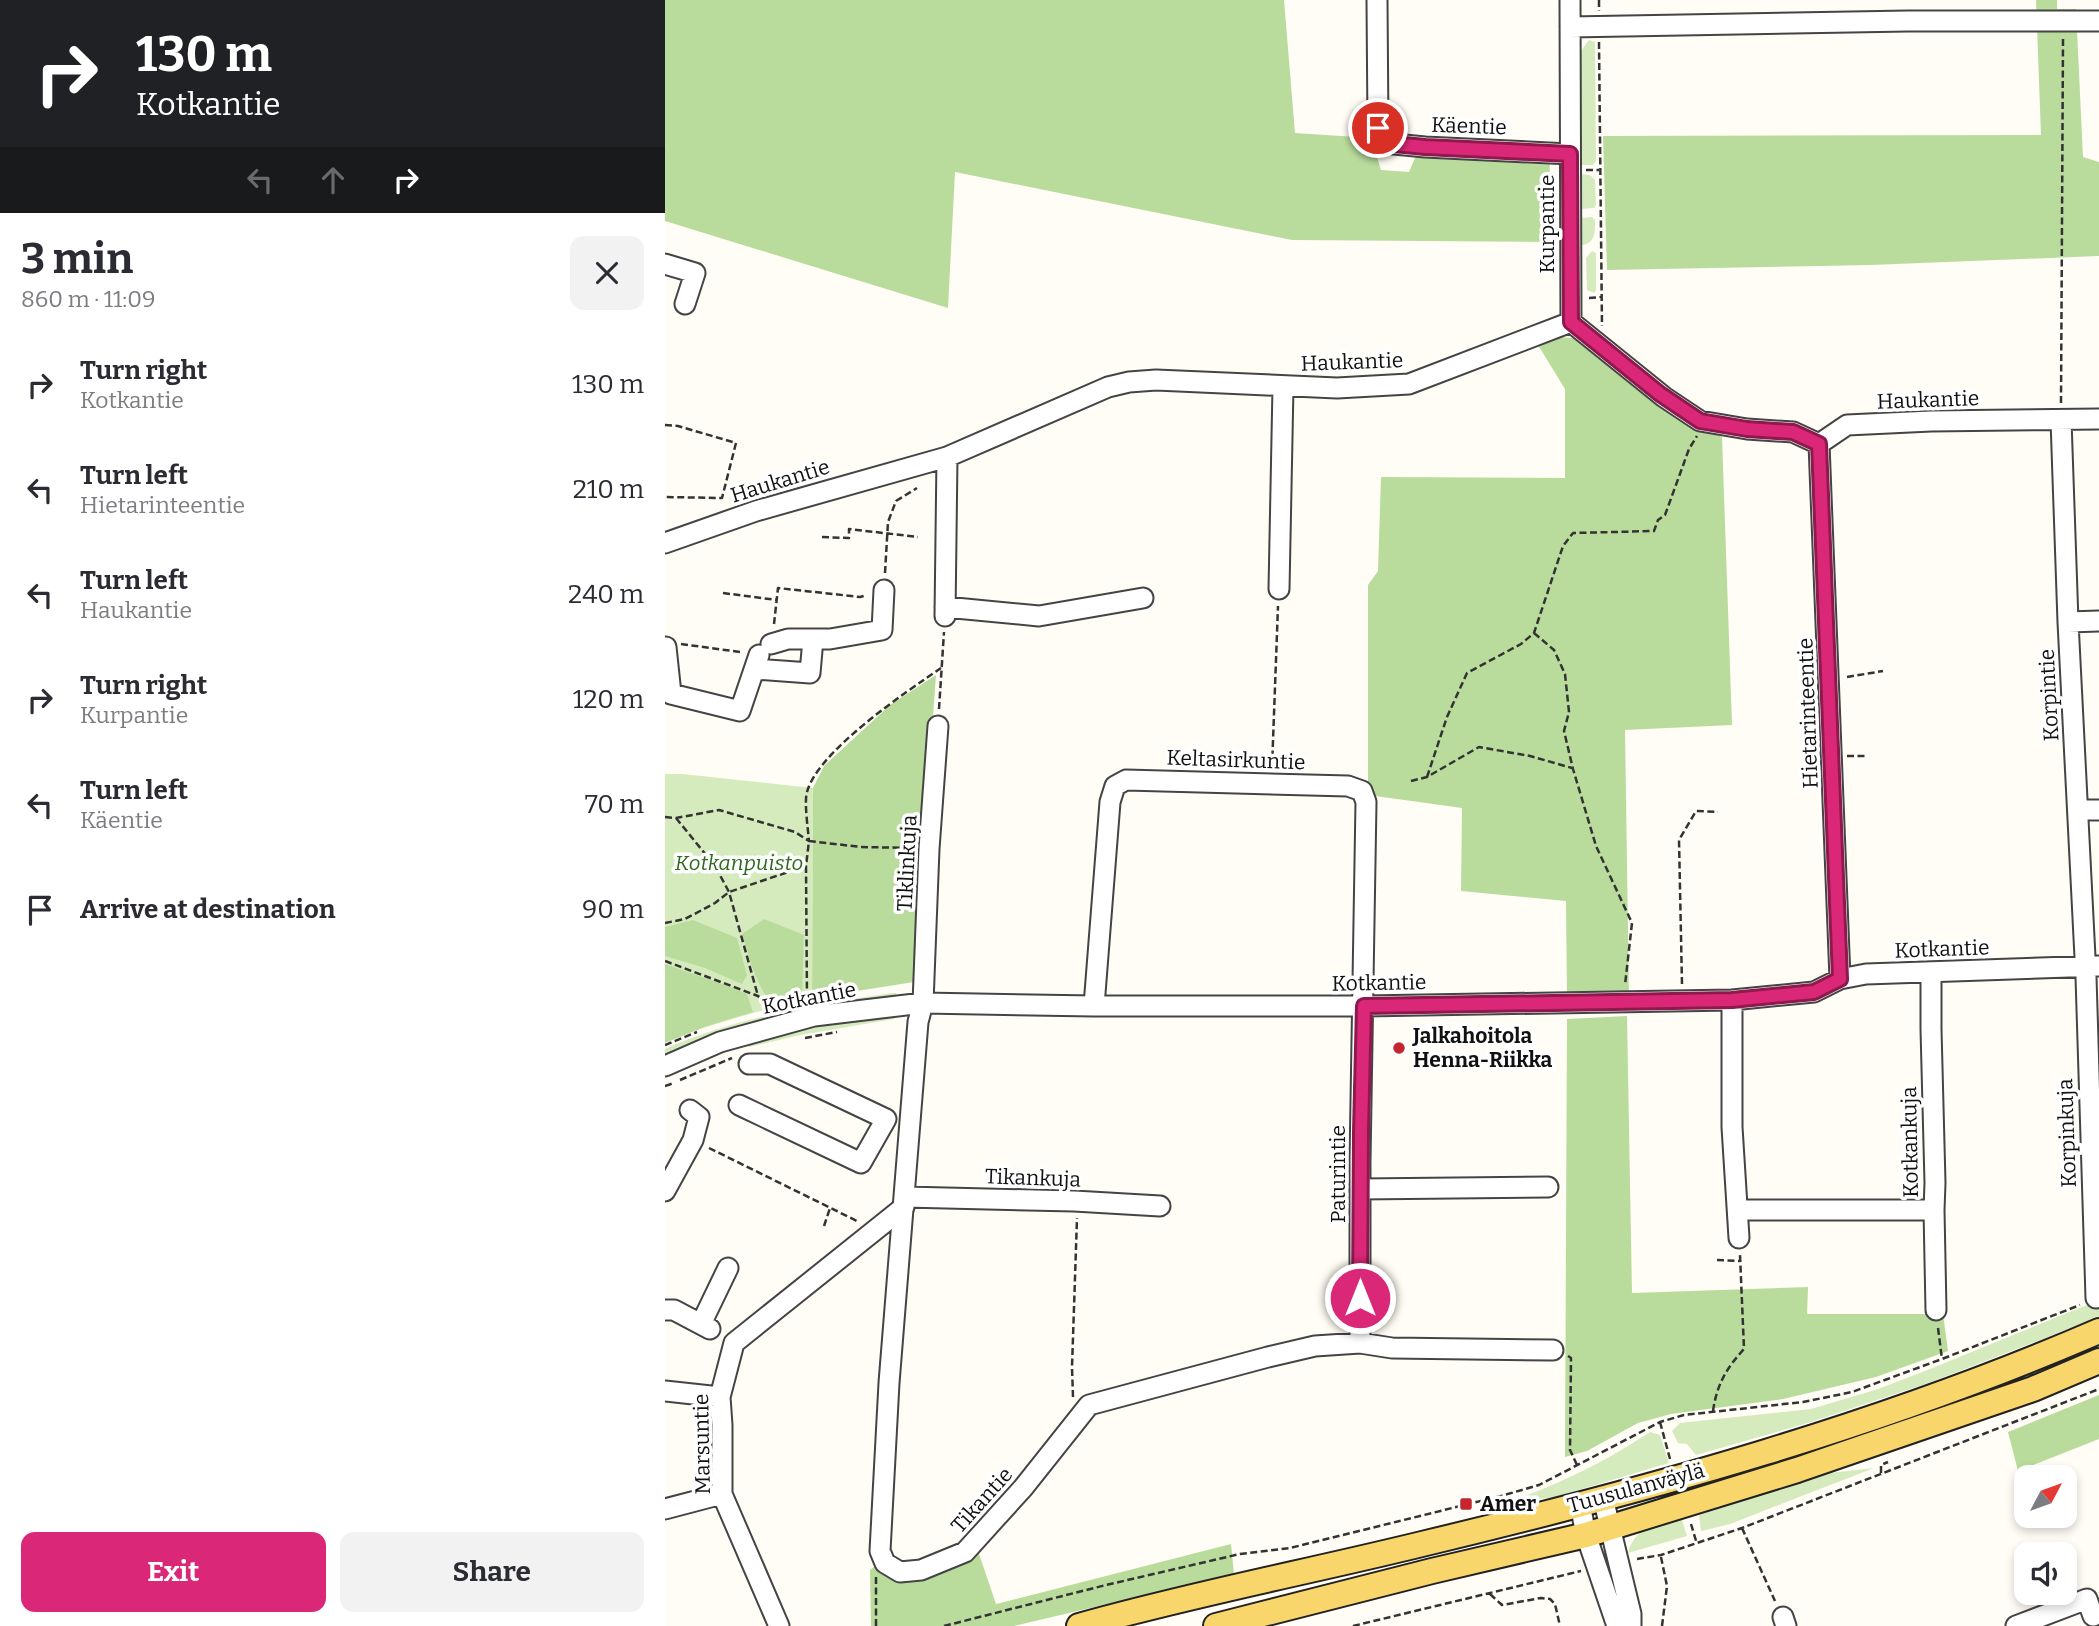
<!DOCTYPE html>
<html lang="en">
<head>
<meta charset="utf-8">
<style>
  body { margin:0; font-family:Bitter,serif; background:#f2f2f3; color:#2b2b33; height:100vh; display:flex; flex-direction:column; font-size:26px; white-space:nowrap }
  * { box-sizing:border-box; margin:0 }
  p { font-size:23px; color:#7c7c81 }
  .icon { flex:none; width:38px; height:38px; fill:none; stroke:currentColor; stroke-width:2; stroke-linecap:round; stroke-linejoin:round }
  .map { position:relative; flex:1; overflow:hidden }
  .panel { display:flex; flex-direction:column; background:#fff; width:665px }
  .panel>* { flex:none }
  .banner { background:#202124; color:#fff; overflow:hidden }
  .needle { width:46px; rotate:49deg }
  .controls { position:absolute; left:1349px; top:1465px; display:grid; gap:14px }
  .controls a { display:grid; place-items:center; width:63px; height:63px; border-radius:14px; background:#fff; box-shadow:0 4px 10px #0003; font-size:35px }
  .pin { position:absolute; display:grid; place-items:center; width:60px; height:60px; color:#fff; margin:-30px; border:4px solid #fff; border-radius:50%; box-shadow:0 2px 7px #0007 }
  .me { position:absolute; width:77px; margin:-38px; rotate:0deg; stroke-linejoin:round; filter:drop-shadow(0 0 5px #0008) }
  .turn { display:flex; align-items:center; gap:24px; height:147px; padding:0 21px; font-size:32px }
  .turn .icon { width:91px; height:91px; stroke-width:2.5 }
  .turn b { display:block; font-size:49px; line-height:60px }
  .lanes { display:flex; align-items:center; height:66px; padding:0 21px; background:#0003; justify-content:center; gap:35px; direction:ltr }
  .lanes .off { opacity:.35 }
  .round { display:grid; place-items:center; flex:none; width:74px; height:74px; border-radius:14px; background:#f2f2f3 }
  .overview { display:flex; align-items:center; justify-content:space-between; height:119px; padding:0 21px }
  h1 { font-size:42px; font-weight:700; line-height:52px }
  .primary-button { display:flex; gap:14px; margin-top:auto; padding:14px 21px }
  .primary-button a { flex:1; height:80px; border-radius:14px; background:#db2777; color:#fff; font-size:28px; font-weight:700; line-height:80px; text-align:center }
  .primary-button a+a { background:#f2f2f3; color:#2b2b33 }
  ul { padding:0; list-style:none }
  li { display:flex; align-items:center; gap:21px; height:105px; padding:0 21px }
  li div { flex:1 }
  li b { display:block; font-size:26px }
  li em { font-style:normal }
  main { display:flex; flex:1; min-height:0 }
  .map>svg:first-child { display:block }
</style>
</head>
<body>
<main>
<section class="panel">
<div class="banner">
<div class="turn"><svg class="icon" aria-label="right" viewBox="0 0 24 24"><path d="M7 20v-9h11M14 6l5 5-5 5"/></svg><div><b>130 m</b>Kotkantie</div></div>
<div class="lanes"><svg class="icon off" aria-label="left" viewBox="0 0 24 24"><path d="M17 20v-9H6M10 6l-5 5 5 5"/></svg><svg class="icon off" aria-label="ahead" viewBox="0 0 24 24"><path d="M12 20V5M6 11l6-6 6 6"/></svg><svg class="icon" aria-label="right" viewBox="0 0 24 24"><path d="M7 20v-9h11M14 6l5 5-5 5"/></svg></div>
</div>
<div class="overview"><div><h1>3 min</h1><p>860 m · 11:09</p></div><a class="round"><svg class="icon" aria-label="close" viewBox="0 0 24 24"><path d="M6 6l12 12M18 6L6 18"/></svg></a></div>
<ul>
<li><svg class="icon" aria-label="right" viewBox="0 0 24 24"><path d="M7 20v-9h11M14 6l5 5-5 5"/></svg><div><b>Turn right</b><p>Kotkantie</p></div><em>130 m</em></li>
<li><svg class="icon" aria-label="left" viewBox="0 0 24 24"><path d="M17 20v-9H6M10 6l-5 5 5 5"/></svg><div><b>Turn left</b><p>Hietarinteentie</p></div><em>210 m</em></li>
<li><svg class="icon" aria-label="left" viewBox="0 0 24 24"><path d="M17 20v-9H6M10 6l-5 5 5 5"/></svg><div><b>Turn left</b><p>Haukantie</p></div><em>240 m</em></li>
<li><svg class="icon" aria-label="right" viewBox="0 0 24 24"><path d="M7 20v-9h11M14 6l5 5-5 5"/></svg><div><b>Turn right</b><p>Kurpantie</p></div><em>120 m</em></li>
<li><svg class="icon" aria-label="left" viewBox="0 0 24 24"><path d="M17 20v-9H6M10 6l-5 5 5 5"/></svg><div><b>Turn left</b><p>Käentie</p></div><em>70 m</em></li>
<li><svg class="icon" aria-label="arrive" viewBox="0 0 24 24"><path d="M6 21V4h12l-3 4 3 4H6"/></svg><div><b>Arrive at destination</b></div><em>90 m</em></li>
</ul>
<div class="primary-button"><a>Exit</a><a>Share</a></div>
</section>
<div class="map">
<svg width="1434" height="1626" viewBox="0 0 1434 1626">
  <rect width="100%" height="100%" fill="#fffdf5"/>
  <!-- green -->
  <path fill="#d5ebbd" d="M924,40L930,42L931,161L928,165H916L913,160L914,60L916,51Z
    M916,174L925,175L930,180L931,205L929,208L916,209L913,204L912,177Z
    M927,217L930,220C930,231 931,243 917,245C914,237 910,225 916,218Z
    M927,251L931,253V290L929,293L922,290L921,258Z
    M0,774H18L148,788L147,998C97,1010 48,1023 0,1042Z
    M227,993H231L232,998L0,1058V1049C72,1017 149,1005 227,993Z
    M218,1015L232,1016L229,1019L135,1035L84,1047L83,1043L137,1028Z
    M1434,1300V1317L1266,1382L1146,1422L1031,1455L1022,1444L1013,1443L1007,1431L1015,1423L1146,1409L1213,1389L1260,1371Z
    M1434,1341V1349L1303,1401L1197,1439L1195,1433Z
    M985,1432L995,1435L1004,1463L890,1497L849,1502V1500C897,1483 943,1460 985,1432Z
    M1209,1468L1065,1524L1036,1531L1034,1515L1165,1473Z
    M1017,1520L1022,1536L963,1553C970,1526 992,1524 1017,1520Z"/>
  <!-- forest -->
  <path fill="#b9dc9c" d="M0,0H619L630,133L706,138L716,170L744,172L753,151L885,157L884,198L888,242L627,240L290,172L283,308L0,221Z
    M1371,0H1392V9H1411L1418,157L1434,162V256L1206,265L942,270L938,136L1376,135Z
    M895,337L917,339L999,410L1057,437L1067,725L960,730L964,998L902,997L901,901L796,891L797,808L703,795V585L713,571L716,477L900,478V389L873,345Z
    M271,675L249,982L147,998L148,788L159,766L225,705Z
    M99,919L139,935L137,1000L109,1007C91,985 85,961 77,934Z
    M28,920L72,938L82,975L77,984L40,968L0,956V927Z
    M0,964L68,988L82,994L88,1012L39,1027L0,1043Z
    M962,1016L967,1293L1143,1287L1142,1314H1278L1283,1351L1211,1377L1118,1399L1006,1414L973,1423L922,1451L900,1457L902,1019Z
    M1434,1395V1439L1353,1471L1343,1432Z
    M566,1544L569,1574L349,1626H206L205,1570L214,1563L234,1575L311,1545L331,1604Z"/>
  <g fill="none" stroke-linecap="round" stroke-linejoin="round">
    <defs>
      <path id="minor" d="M712,0L713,128L719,143L760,147L905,154
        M905,0L906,322
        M905,27L1243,21H1434
        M0,264L30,273L20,304
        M906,322L999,397L1035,421L1082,429L1128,432L1154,444L1182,425L1266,421L1434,419
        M1396,420L1403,622L1421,977L1431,1298
        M1154,444L1175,979
        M0,543L91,511L282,457L443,387L464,382L491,380L672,388L744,384L906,322
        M614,589L618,387
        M280,607L374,616L478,598
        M280,616L282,457
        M1403,622L1434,621
        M106,644L123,639H165L217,630L219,590
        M1,647L6,694L75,711L94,655
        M90,669L145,673L148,639
        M273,726L264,849L258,1003L253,1022L224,1383L215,1551L220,1563L235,1572L256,1570L300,1552L358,1488L424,1405L603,1357L650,1346L695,1343L727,1348L888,1350
        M1413,810H1434
        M1266,973V1029L1270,1183L1269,1210L1271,1310
        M1067,1000V1127L1074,1238
        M429,1006L445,802L450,786L461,780L683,786L697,791L701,802L695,1161V1343
        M0,1066L55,1042L149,1016L258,1003L429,1006H699L1067,1000L1149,992L1175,979L1201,974L1434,966
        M74,1105L196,1163L221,1119L105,1064H84
        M695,1189L883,1187
        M0,1191L28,1140L34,1117L25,1110
        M240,1197L409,1201L495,1206
        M1073,1210H1269
        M0,1310H9L45,1329
        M36,1324L63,1268
        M0,1391L55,1397
        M938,1498L966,1614V1626
        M915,1504L921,1535L952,1626
        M0,1509L57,1494
        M1118,1617L1121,1626
        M114,1626L57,1494V1425L55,1397L69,1343L239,1207
        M1351,1626L1422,1599L1428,1616"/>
      <path id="major" d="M414,1626C527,1594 643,1572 757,1544C987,1489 1217,1425 1434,1331
        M551,1626L767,1571L921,1535L1132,1470L1368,1389L1434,1361"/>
    </defs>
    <!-- minor casing -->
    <use href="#minor" stroke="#444" stroke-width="23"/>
    <!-- major casing -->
    <use href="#major" stroke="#222" stroke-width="28"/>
    <!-- path -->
    <path stroke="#333" stroke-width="2.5" stroke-dasharray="7 3.5" stroke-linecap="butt" d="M934,0V11
      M934,42L937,326
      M921,170H934
      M924,298L936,297
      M1396,403L1398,39
      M0,425L13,426L71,443L57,498L0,497
      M157,537L184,538V529L253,537
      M220,573L223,522L231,501L252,488
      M58,593L112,600
      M109,624L113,588L195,597L202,595
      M869,633L889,650L900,674L904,712L899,731L908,769L931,846L967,923L960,985
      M16,644L75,652
      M1182,677L1218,671
      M274,709L279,632
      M1182,756H1200
      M607,768L613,606
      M762,777L782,717L802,673L856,644L869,633L898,546L908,533L989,531L993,520L1000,515L1024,449L1032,436
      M746,781L762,777L814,747L865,756L907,768
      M0,817L11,818L54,810L130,832L144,841C143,829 139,802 142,792C153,751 241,692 276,668
      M11,818L50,866L64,892L93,996
      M141,866L142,1000
      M0,923L20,919L50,903L64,892L141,866L144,841L196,847L247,848
      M0,961L93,996L107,1010
      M1017,984L1014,840L1031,811L1053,812
      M140,1038L172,1032
      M0,1045L32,1032
      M15,1080L67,1058
      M0,1086L9,1083
      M44,1148L192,1221
      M159,1226L165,1208
      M1052,1260L1075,1261
      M1273,1328L1277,1359
      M903,1356L906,1358L905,1450L912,1465
      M408,1397L407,1367L412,1218
      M1048,1411C1052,1384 1061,1369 1079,1349L1075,1255
      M995,1422L1005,1459
      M1216,1473V1465L1223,1462
      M1026,1524L1032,1544
      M1077,1528L1110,1601
      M996,1557L1002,1586L997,1626
      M972,1559L996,1555L1077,1528L1434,1389
      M211,1577V1626
      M825,1594L837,1605L876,1598L885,1599L890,1604L895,1626
      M279,1626L441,1585L575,1554L625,1548L836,1496L874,1485L995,1422L1019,1415L1138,1402L1187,1392L1277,1359L1415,1305
      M688,1626L916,1571"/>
    <!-- minor -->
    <use href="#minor" stroke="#fff" stroke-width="19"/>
    <!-- major -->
    <use href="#major" stroke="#f9d66b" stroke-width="24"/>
  </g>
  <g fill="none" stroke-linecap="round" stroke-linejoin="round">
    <defs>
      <path id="route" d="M695,1298L696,1132L699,1006L1067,1000L1149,992L1175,979L1154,444L1128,432L1082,429L1035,421L995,394L906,322L905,154L760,147L719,143L713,128"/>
    </defs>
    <!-- route casing -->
    <use href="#route" stroke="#8e194d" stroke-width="18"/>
    <!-- route -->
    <use href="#route" stroke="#db2777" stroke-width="12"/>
  </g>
  <!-- markers -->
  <g fill="#c4262e" stroke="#fff" stroke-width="2.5">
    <circle cx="734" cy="1048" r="7"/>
    <rect x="794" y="1497" width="14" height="14" rx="3.5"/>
  </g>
  <g text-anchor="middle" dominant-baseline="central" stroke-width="7" stroke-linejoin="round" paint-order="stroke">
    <!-- street labels -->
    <g font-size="21" fill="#111" stroke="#fff">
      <text transform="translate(804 126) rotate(2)">Käentie</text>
      <text transform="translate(882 224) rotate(-90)">Kurpantie</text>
      <text transform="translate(687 362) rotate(-2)">Haukantie</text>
      <text transform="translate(1263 400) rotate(-2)">Haukantie</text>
      <text transform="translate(115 481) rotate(-17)">Haukantie</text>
      <text transform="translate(1384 695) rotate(-93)">Korpintie</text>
      <text transform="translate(1143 713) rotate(-92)">Hietarinteentie</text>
      <text transform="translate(571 760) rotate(2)">Keltasirkuntie</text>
      <text transform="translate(242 863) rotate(-87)">Tiklinkuja</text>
      <text transform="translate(1277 949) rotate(-2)">Kotkantie</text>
      <text transform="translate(714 983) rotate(-1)">Kotkantie</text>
      <text transform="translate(144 998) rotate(-11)">Kotkantie</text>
      <text transform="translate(1402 1133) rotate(-92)">Korpinkuja</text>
      <text transform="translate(1245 1142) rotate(-91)">Kotkankuja</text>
      <text transform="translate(673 1174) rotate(-90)">Paturintie</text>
      <text transform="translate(368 1178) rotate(2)">Tikankuja</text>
      <text transform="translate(37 1444) rotate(-91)">Marsuntie</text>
      <text transform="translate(971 1488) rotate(-15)">Tuusulanväylä</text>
      <text transform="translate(317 1500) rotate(-48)">Tikantie</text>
    </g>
    <!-- park labels -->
    <g font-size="21" font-style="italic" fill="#2f6b1f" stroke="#fff">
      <text x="74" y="863">Kotkanpuisto</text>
    </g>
    <!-- poi labels -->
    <g font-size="21" font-weight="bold" fill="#111" stroke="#fff" text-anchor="start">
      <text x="748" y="1036">Jalkahoitola<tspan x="748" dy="24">Henna-Riikka</tspan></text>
      <text x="815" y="1504">Amer</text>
    </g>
  </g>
</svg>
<div class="controls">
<a><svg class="needle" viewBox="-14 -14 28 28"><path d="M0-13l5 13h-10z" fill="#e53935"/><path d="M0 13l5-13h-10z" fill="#7c7c81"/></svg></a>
<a><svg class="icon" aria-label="sound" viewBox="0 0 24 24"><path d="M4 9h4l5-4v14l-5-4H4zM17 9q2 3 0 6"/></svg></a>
</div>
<div class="pin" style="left:713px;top:128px;background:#d93025"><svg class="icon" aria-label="arrive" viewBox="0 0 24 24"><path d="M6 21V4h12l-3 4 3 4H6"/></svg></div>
<svg class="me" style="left:695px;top:1298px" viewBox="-20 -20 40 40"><circle r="17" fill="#db2777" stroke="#fff" stroke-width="3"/><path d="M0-11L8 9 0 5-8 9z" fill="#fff"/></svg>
</div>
</main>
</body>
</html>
